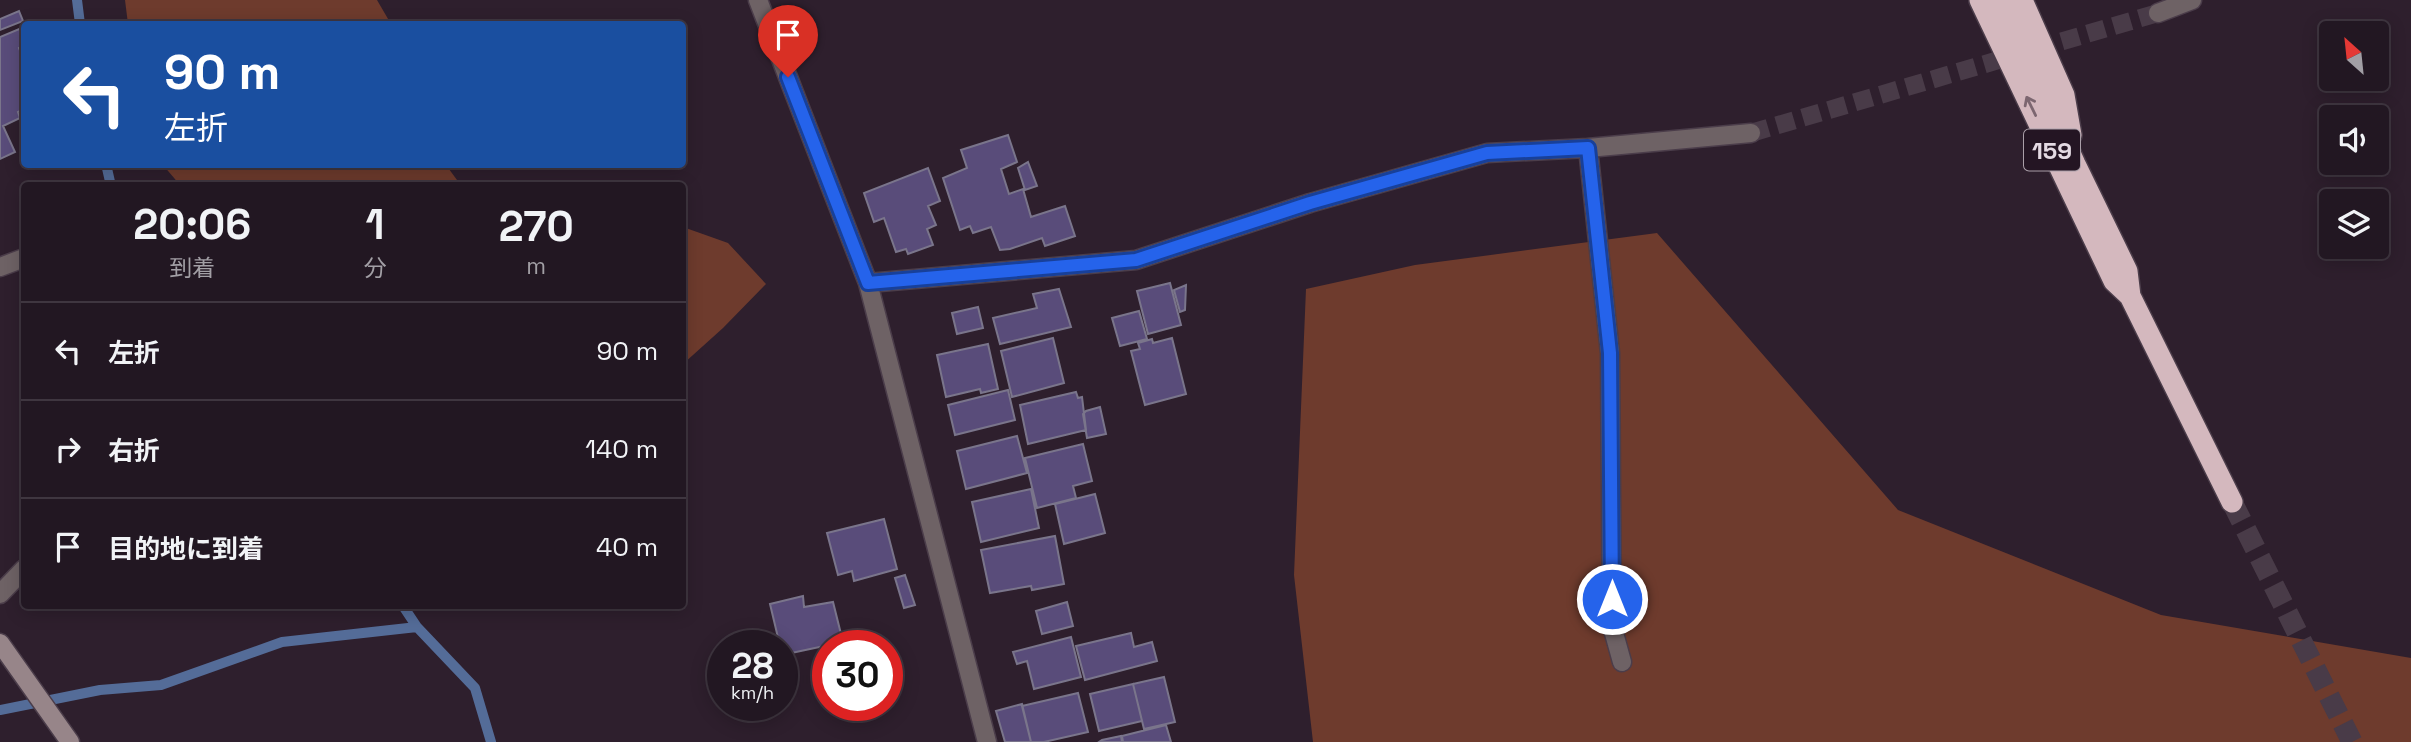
<!DOCTYPE html>
<html lang="ja">
<head>
<meta charset="utf-8">
<style>
  body { margin:0; font-family:"Space Grotesk","Noto Sans JP",sans-serif; background:#2e242f; color:#f1f3f6; height:100vh; display:flex; flex-direction:column; font-size:26px; white-space:nowrap }
  * { box-sizing:border-box; margin:0 }
  p { font-size:23px; color:#a29fa5 }
  .icon { flex:none; width:38px; height:38px; fill:none; stroke:currentColor; stroke-width:2; stroke-linecap:round; stroke-linejoin:round }
  .map { position:relative; flex:1; overflow:hidden }
  .sheet { position:absolute; left:21px; top:182px; width:665px; height:427px; display:flex; flex-direction:column; background:#221722; border-radius:7px; box-shadow:0 4px 18px #0003,0 0 0 2px #3f3640 }
  .sheet>* { flex:none }
  .guide { position:absolute; left:21px; top:21px; width:665px; height:147px; border-radius:7px; box-shadow:0 4px 18px #0003,0 0 0 2px #3f3640; background:#1a4fa0; color:#fff; overflow:hidden }
  .needle { width:46px; rotate:333deg }
  .buttons { position:absolute; left:2319px; top:21px; display:grid; gap:14px }
  .buttons a { display:grid; place-items:center; width:70px; height:70px; border-radius:7px; background:#221722; box-shadow:0 4px 18px #0003,0 0 0 2px #3f3640; font-size:35px }
  .speed { position:absolute; left:707px; top:630px; display:flex; gap:14px; font-size:35px; font-weight:700; text-align:center }
  .speed>* { display:grid; place-content:center; width:91px; height:91px; border-radius:50%; background:#221722; box-shadow:0 4px 18px #0003,0 0 0 2px #3f3640; line-height:1 }
  .speed small { font-size:18px; font-weight:400 }
  .speed .limit { border:10px solid #d22; background:#fff; color:#111 }
  .pin { position:absolute; display:grid; place-items:center; width:60px; height:60px; color:#fff; margin:-72px -30px; border-radius:50% 50% 50% 0; rotate:-45deg; box-shadow:0 0 7px #0007 }
  .pin .icon { rotate:45deg }
  .me { position:absolute; width:77px; margin:-38px; rotate:0deg; stroke-linejoin:round; filter:drop-shadow(0 0 5px #0008) }
  .turn { display:flex; align-items:center; gap:24px; height:147px; padding:0 28px; font-size:32px }
  .turn .icon { width:91px; height:91px; stroke-width:2.5 }
  .turn b { display:block; font-size:49px; line-height:60px }
  .eta { display:flex; justify-content:space-evenly; align-items:center; height:119px; text-align:center }
  .eta b { font-size:42px; font-weight:600; line-height:49px }
  ul { padding:0; list-style:none }
  li { display:flex; align-items:center; gap:21px; height:98px; padding:0 28px; border-top:2px solid #3f3640 }
  li div { flex:1 }
  li b { display:block; font-size:26px }
  li em { font-style:normal }
  .map>svg:first-child { display:block }
</style>
</head>
<body>
<div class="map">
<svg width="2411" height="742" viewBox="0 0 2411 742">
  <rect width="100%" height="100%" fill="#2e1f2d"/>
  <!-- forest -->
  <path fill="#6e3b2d" d="M125,0H377L391,24H128Z
    M163,165H446L457,180L517,185H180Z
    M683,227L728,243L766,284L723,328L683,364Z
    M1657,233L1898,510L2161,615L2411,658V742H1313L1294,575L1306,289L1415,265Z"/>
  <g fill="none" stroke-linecap="round" stroke-linejoin="round">
    <!-- stream -->
    <path stroke="#546c98" stroke-width="10" d="M77,0L80,24
      M106,164L111,186
      M403,606L417,627L475,688L491,742
      M0,710L100,690L161,685L282,642L417,627"/>
  </g>
  <!-- building -->
  <path fill="#594c7a" stroke="#7a758b" stroke-width="2" d="M19,11L23,21L0,30V19Z
    M24,27V45L19,48L24,62V109L18,112L20,118L3,126L15,152L0,159V37Z
    M1008,135L1017,162L1001,169L1009,194L1023,189L1031,217L1065,206L1075,236L1045,246L1042,238L1010,249L1000,250L991,227L973,233L970,226L960,230L943,178L967,168L961,150Z
    M1028,162L1037,186L1025,190L1018,168Z
    M928,168L940,201L928,206L936,225L927,229L933,245L908,254L906,249L896,252L884,218L874,222L864,193Z
    M1170,283L1181,325L1148,334L1137,291Z
    M1186,285L1185,310L1180,312L1174,290Z
    M1059,289L1071,327L1000,344L993,318L1037,308L1033,294Z
    M978,307L983,328L957,334L952,313Z
    M1139,311L1147,339L1120,346L1112,318Z
    M1053,338L1064,383L1012,397L1001,351Z
    M1172,338L1186,394L1145,405L1131,351L1140,349L1138,343L1152,339L1153,343Z
    M988,344L998,389L981,393L980,389L946,397L937,355Z
    M1008,390L1015,420L955,435L948,405Z
    M1076,392L1078,398L1082,397L1086,430L1028,444L1020,405Z
    M1100,407L1106,434L1087,438L1083,414L1086,411Z
    M1017,436L1027,473L966,489L957,451Z
    M1083,444L1092,481L1073,486L1076,498L1037,508L1025,458Z
    M1031,489L1039,528L981,542L972,502Z
    M1095,494L1105,533L1064,544L1055,504Z
    M884,519L897,569L854,581L852,571L838,575L827,533Z
    M1055,536L1064,584L1032,590L1031,586L990,593L981,550Z
    M905,575L915,605L904,608L895,578Z
    M803,596L804,607L833,602L843,642L782,655V646H780L770,604Z
    M1067,602L1073,626L1042,634L1036,611Z
    M1131,633L1134,647L1152,642L1157,661L1085,680L1076,646Z
    M1071,637L1081,677L1034,689L1027,661L1017,664L1013,652Z
    M1164,677L1175,722L1144,729L1133,684Z
    M1133,684L1142,721L1099,731L1090,694Z
    M1078,693L1088,732L1044,742H1031L1022,706Z
    M1022,704L1031,742H1005L996,711Z
    M1166,725L1171,742H1123L1122,736Z
    M1121,736L1122,742H1099L1102,740Z"/>
  <g fill="none" stroke-linecap="round" stroke-linejoin="round">
    <!-- street-tunnel -->
    <path stroke="#493b48" stroke-width="18" stroke-dasharray="18 9" stroke-linecap="butt" d="M1751,133L2158,13"/>
    <!-- highway-tunnel -->
    <path stroke="#493b48" stroke-width="21" stroke-dasharray="21 10" stroke-linecap="butt" d="M2232,502L2352,742"/>
    <defs>
      <path id="street" d="M758,0L868,283L987,742
        M2158,13L2192,0
        M1588,148L1610,353L1612,626L1622,662
        M0,267L24,258
        M868,283L1136,260L1310,203L1487,153L1588,148L1751,133
        M0,594L24,569"/>
      <path id="secondary" d="M0,643L70,742"/>
      <path id="highway" d="M1980,0L2114,281L2130,296L2232,502
        M2001,0L2075,164L2127,271L2130,296
        M2022,0L2064,95L2071,135"/>
    </defs>
    <!-- street casing -->
    <use href="#street" stroke="#4b3d4a" stroke-width="21"/>
    <!-- secondary casing -->
    <use href="#secondary" stroke="#4b3d4a" stroke-width="21"/>
    <!-- highway casing -->
    <use href="#highway" stroke="#4b3d4a" stroke-width="24"/>
    <!-- street -->
    <use href="#street" stroke="#6e6265" stroke-width="18"/>
    <!-- secondary -->
    <use href="#secondary" stroke="#978589" stroke-width="18"/>
    <!-- highway -->
    <use href="#highway" stroke="#d4b8be" stroke-width="21"/>
  </g>
  <!-- one-way arrows -->
  <defs><path id="oneway-shaft" d="M-6 0H5M1.5-3L5.5 0L1.5 3" fill="none" stroke-width="1.6" stroke-linecap="round" stroke-linejoin="round" transform="scale(1.75)"/></defs>
  <use stroke="#7c6670" href="#oneway-shaft" transform="translate(2031 106) rotate(-116)"/>
  <g fill="none" stroke-linecap="round" stroke-linejoin="round">
    <defs>
      <path id="route" d="M788,77L868,283L1136,260L1310,203L1487,153L1588,148L1610,353L1612,599"/>
    </defs>
    <!-- route casing -->
    <use href="#route" stroke="#184099" stroke-width="18"/>
    <!-- route -->
    <use href="#route" stroke="#2563eb" stroke-width="12"/>
  </g>
  <g text-anchor="middle" dominant-baseline="central" stroke-width="5" stroke-linejoin="round" paint-order="stroke">
    <!-- shield labels -->
    <rect fill="#241523" stroke="#aa9fa9" stroke-width="2" x="2024" y="129.5" width="56" height="41" rx="5"/>
    <g font-size="24" font-weight="bold" fill="#e4dae3">
      <text x="2052" y="150">159</text>
    </g>
  </g>
</svg>
<div class="buttons">
<a><svg class="needle" viewBox="-14 -14 28 28"><path d="M0-13l5 13h-10z" fill="#e53935"/><path d="M0 13l5-13h-10z" fill="#a29fa5"/></svg></a>
<a><svg class="icon" aria-label="sound" viewBox="0 0 24 24"><path d="M4 9h4l5-4v14l-5-4H4zM17 9q2 3 0 6"/></svg></a>
<a><svg class="icon" aria-label="layers" viewBox="0 0 24 24"><path d="M12 4l9 5-9 5-9-5zM3 14l9 5 9-5"/></svg></a>
</div>
<div class="speed"><div>28<small>km/h</small></div><div class="limit">30</div></div>
<div class="pin" style="left:788px;top:77px;background:#d93025"><svg class="icon" aria-label="arrive" viewBox="0 0 24 24"><path d="M6 21V4h12l-3 4 3 4H6"/></svg></div>
<svg class="me" style="left:1612px;top:599px" viewBox="-20 -20 40 40"><circle r="17" fill="#2563eb" stroke="#fff" stroke-width="3"/><path d="M0-11L8 9 0 5-8 9z" fill="#fff"/></svg>
<div class="guide">
<div class="turn"><svg class="icon" aria-label="left" viewBox="0 0 24 24"><path d="M17 20v-9H6M10 6l-5 5 5 5"/></svg><div><b>90 m</b>左折</div></div>
</div>
<section class="sheet">
<div class="eta">
<div><b>20:06</b><p>到着</p></div>
<div><b>1</b><p>分</p></div>
<div><b>270</b><p>m</p></div>
</div>
<ul>
<li><svg class="icon" aria-label="left" viewBox="0 0 24 24"><path d="M17 20v-9H6M10 6l-5 5 5 5"/></svg><div><b>左折</b></div><em>90 m</em></li>
<li><svg class="icon" aria-label="right" viewBox="0 0 24 24"><path d="M7 20v-9h11M14 6l5 5-5 5"/></svg><div><b>右折</b></div><em>140 m</em></li>
<li><svg class="icon" aria-label="arrive" viewBox="0 0 24 24"><path d="M6 21V4h12l-3 4 3 4H6"/></svg><div><b>目的地に到着</b></div><em>40 m</em></li>
</ul>
</section>
</div>
</body>
</html>
